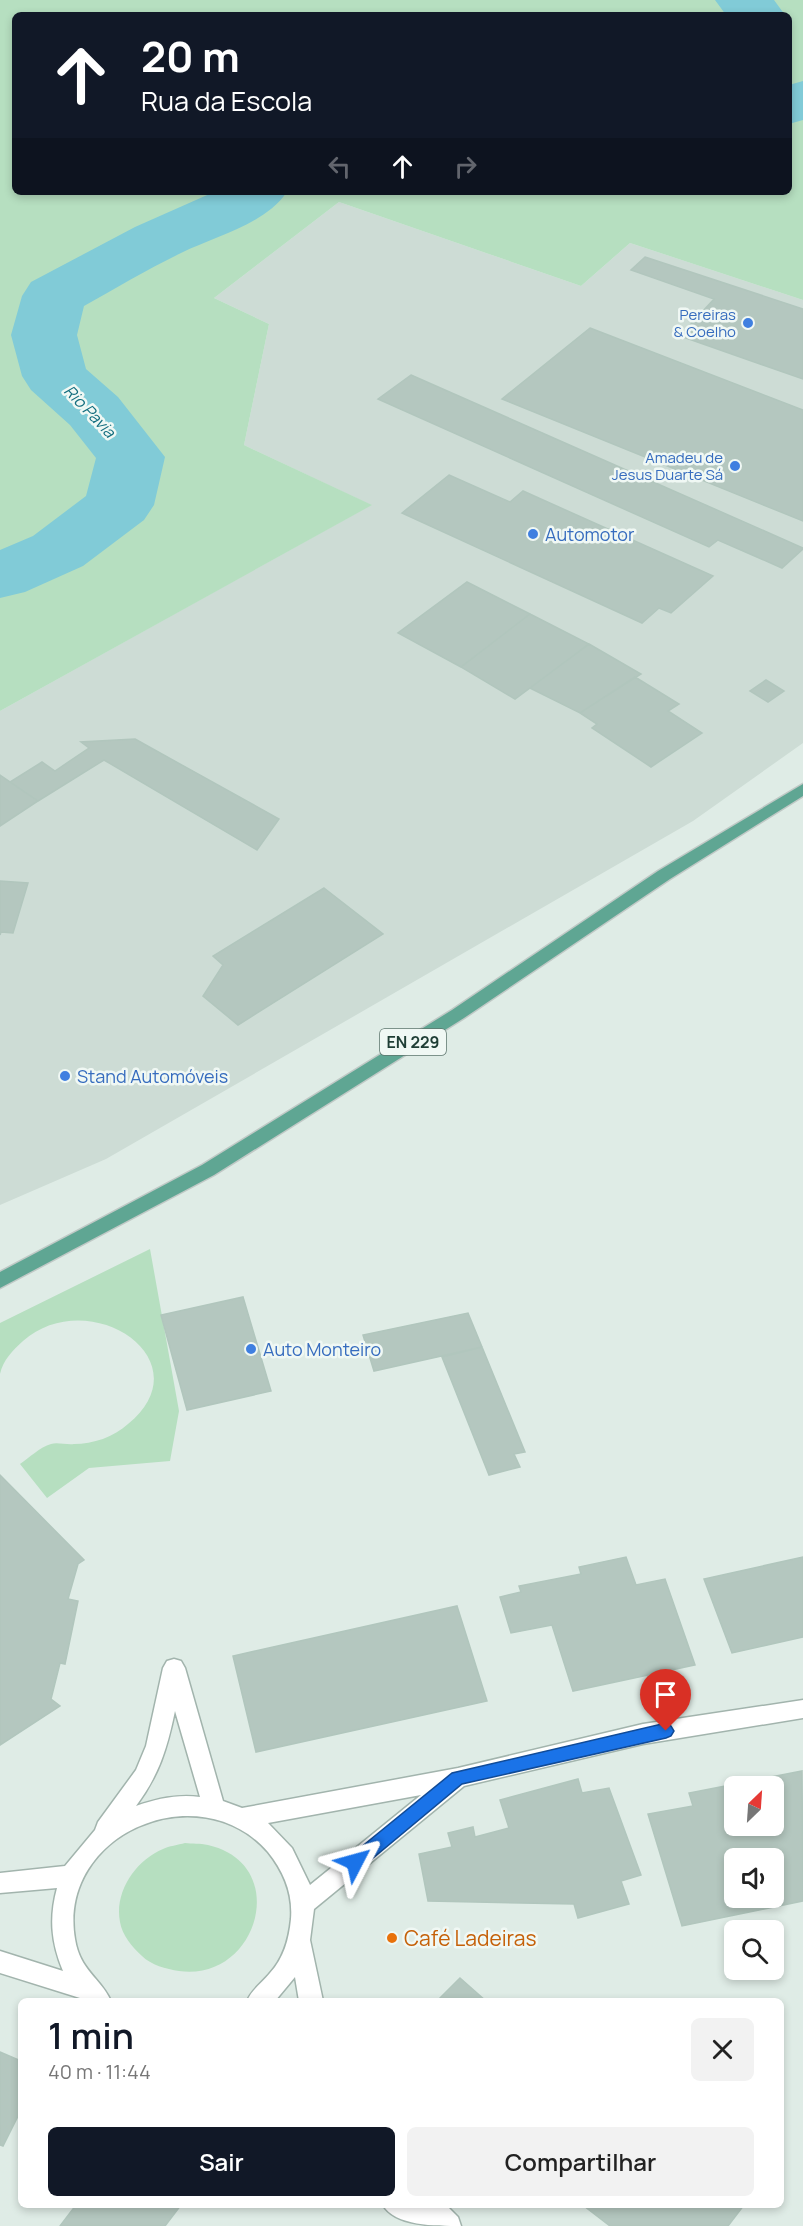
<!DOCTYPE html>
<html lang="pt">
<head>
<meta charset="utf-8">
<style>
  body { margin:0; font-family:Manrope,sans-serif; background:#f2f2f2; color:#222; height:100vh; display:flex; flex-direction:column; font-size:22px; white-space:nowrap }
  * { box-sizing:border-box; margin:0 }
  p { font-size:20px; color:#767676 }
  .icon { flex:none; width:33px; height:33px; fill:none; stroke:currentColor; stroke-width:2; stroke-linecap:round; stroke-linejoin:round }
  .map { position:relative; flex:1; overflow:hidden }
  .drawer { position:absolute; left:18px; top:1998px; width:766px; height:210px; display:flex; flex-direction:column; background:#fff; border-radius:9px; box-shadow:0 3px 9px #0003 }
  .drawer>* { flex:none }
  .banner { position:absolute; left:12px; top:12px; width:780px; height:183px; border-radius:9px; box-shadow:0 3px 9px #0003; background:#111827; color:#fff; overflow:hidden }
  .needle { width:39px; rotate:25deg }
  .buttons { position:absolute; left:724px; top:1776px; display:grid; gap:12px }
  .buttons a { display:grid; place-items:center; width:60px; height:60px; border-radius:9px; background:#fff; box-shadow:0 3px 9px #0003; font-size:30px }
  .pin { position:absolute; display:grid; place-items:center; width:51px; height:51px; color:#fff; margin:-62px -26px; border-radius:50% 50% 50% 0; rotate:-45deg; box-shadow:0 0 6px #0007 }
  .pin .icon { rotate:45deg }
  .me { position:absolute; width:66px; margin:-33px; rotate:51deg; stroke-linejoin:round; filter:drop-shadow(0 0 4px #0008) }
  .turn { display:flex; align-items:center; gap:21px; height:126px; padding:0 30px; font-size:27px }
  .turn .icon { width:78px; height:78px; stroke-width:2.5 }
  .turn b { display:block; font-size:42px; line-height:51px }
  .lanes { display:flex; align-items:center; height:57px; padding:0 30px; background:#0003; justify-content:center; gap:30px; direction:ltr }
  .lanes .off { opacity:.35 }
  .round { display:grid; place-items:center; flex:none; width:63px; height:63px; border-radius:9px; background:#f2f2f2 }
  .overview { display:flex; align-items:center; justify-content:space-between; height:102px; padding:0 30px }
  h1 { font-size:36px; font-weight:600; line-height:45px; color:#111827 }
  .cta { display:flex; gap:12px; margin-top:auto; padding:12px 30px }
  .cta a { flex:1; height:69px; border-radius:9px; background:#111827; color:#fff; font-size:24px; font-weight:600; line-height:69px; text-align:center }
  .cta a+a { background:#f2f2f2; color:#222 }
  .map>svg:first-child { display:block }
</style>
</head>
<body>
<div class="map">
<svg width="803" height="2226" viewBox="0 0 803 2226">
  <rect width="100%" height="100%" fill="#dfece6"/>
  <!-- built -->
  <path fill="#cddcd5" d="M339,202L581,286L630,243L803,300V743L693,821L106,1159L0,1205V711L371,505L244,445L269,324L214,298Z"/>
  <!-- green -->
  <path fill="#b6dfc0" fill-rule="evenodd" d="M0,0H803V300L630,243L581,286L339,202L214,298L269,324L244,445L372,505L0,711ZM15,15H789V192H15Z
    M150,1249L179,1411L170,1461L89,1468L47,1498L20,1464C29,1458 40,1447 51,1444C57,1442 67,1445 74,1444C93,1444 114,1437 128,1424C206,1360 89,1283 23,1341C13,1350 3,1360 0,1374V1323Z
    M185,1843C192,1844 200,1843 208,1845C292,1864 258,1982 179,1971C166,1969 151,1965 142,1956C132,1947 122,1935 120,1922C114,1892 136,1860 163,1849C169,1846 178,1845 185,1843Z"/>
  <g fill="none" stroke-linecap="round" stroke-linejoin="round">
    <!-- river -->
    <path fill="#81cbd7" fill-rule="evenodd" d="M715,0H774L785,15H726Z
      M803,81V120L789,124V85Z
      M214,192H287C264,225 216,236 181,253C148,269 116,288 84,306L77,335L86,369L118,397L165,457L154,505L144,520L83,566L25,592L0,598V550L33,536L86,496L96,458L70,425L31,390L22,376L11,335L22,296L31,282L135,227Z"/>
  </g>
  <!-- building -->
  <path fill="#b4c7bf" stroke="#b1c6bd" stroke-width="1.5" fill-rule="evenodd" d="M645,257L803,309V379L680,336L714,299L631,270Z
    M590,328L803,410V521L502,399Z
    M411,375L803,548V549L782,568L718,540L709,547L378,399Z
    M449,475L510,502L523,491L713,576L671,613L659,608L642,623L402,513Z
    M467,582L530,614L461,667L398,633Z
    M530,614L589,644L515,699L461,667Z
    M589,644L641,674L580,713L530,688Z
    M635,677L679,704L668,711L702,733L651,767L592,728L597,724L580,713Z
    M766,680L784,691L768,702L750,691Z
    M135,739L279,819L257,850L104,760L38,801L10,782L42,762L55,771L89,748L81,742Z
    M0,775L38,801L0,826Z
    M0,881L28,883L13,933L1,932L0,935Z
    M324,888L383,934L238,1025L203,996L223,965L213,956Z
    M243,1297L271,1391L187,1410L161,1315Z
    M468,1313L482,1347L374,1371L363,1335Z
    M482,1347L525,1452L514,1454L520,1467L489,1475L442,1357Z
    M0,1475L84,1560L78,1564L68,1599L78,1601L65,1664L60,1663L51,1699L60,1706L0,1745Z
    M626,1557L636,1585L665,1579L695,1665L573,1691L552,1625L511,1633L500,1597L521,1592L519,1586L581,1574L579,1567Z
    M803,1557V1637L732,1653L704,1579Z
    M457,1606L487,1701L256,1752L233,1656Z
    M802,1771L803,1901L682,1926L648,1814L693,1806L689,1793ZM735,1786H774V1826H735ZM735,1858H774V1898H735Z
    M578,1779L582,1793L609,1788L641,1875L621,1881L629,1904L578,1918L574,1904L428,1901L419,1854L452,1847L448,1833L473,1827L475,1837L509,1828L500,1800Z
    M460,1978L486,2001H437Z
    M0,2052L21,2061V2110L3,2146L0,2145Z
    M76,2205H181L165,2226H60Z
    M744,2205L728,2226H610L584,2206Z"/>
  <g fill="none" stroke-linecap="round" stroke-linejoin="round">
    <defs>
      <path id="minor" d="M174,1659L181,1661L185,1668L223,1801L242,1808L458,1768L643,1724L803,1700V1718L643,1744L464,1786L314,1909L310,1940L323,2001H299L295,1977L275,2001H247C252,1989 262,1983 270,1973C284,1958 289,1939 291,1919C293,1893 284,1872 268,1852C199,1773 57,1834 75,1939C80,1971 100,1977 111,2001H83L80,1998L0,1973V1951L63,1971C51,1942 49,1918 57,1888L0,1893V1873L65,1866L95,1830L98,1822L136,1770L146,1746L163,1668L167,1661ZM175,1711L200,1797C177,1794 157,1799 136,1806C159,1775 167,1749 175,1711ZM421,1795L310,1885L292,1848L268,1823Z
        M383,2205H446L458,2217L461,2226C435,2226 395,2226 383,2205Z"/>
      <path id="major" d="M803,784V796L670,879L464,1018L214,1175L0,1288V1272L202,1165L452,1010L658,871Z"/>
    </defs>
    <!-- minor casing -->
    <use href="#minor" stroke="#a2b4ad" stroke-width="3"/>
    <!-- major casing -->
    <use href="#major" stroke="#c0c9c6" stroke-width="3"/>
    <!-- minor -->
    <use href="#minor" fill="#fff" fill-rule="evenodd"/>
    <!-- major -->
    <use href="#major" fill="#5fa693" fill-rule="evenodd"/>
  </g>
  <!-- route -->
  <path fill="#1a73e8" stroke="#114b97" stroke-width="1.5" d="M666,1723L671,1726L674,1731L671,1736L666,1738L462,1784L361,1868L355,1870L349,1868L346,1862L349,1857L452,1773Z"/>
  <!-- markers -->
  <g fill="#3f7fe0" stroke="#f0f8f4" stroke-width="2">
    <circle cx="748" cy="323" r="6"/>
    <circle cx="735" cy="466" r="6"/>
    <circle cx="533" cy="534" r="6"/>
    <circle cx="65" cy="1076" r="6"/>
    <circle cx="251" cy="1349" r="6"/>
  </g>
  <circle fill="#e8710a" stroke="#f0f8f4" stroke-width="2" cx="392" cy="1938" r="6"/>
  <g text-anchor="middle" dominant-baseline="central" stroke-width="5" stroke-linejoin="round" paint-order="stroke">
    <!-- far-shop labels -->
    <g font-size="15" fill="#366cbe" stroke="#f0f8f4" text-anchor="end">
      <text x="736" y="314">Pereiras<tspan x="736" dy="17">&amp; Coelho</tspan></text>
      <text x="723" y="457">Amadeu de<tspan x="723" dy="17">Jesus Duarte Sá</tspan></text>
    </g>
    <!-- far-water labels -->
    <g font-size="16" font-style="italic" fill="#136e7f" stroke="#f0f8f4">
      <text transform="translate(90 411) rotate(46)">Rio Pavia</text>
    </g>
    <!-- shield labels -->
    <rect fill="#f0f8f4" stroke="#5e766e" stroke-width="1.5" x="380" y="1029" width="66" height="26" rx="4.5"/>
    <g font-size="16" font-weight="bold" fill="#1f3e35">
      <text x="413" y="1042">EN 229</text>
    </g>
    <!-- shop labels -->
    <g font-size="18" fill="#366cbe" stroke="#f0f8f4" text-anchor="start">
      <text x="545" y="534">Automotor</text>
      <text x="77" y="1076">Stand Automóveis</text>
      <text x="263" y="1349">Auto Monteiro</text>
    </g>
    <!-- near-food labels -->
    <g font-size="21" fill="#c56008" stroke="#f0f8f4" text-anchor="start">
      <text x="404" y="1938">Café Ladeiras</text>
    </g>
  </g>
</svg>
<div class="buttons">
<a><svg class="needle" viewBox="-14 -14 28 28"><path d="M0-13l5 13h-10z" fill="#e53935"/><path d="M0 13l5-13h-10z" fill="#767676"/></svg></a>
<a><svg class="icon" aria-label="sound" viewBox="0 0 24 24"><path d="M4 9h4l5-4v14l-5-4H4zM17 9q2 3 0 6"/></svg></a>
<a><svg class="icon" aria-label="search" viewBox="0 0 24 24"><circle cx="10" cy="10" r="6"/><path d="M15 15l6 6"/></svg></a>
</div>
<div class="pin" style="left:666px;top:1731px;background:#d93025"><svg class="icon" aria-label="arrive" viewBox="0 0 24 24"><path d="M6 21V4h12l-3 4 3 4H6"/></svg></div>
<svg class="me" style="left:355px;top:1862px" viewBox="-20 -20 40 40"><path d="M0-17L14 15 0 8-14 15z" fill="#1a73e8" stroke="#fff" stroke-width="4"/></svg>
<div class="banner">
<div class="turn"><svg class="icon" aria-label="ahead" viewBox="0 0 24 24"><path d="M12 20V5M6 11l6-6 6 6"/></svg><div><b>20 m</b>Rua da Escola</div></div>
<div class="lanes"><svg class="icon off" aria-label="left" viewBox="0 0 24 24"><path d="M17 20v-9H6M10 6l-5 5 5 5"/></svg><svg class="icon" aria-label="ahead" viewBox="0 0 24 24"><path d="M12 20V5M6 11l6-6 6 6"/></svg><svg class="icon off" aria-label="right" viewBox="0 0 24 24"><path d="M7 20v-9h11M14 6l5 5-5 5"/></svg></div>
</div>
<section class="drawer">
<div class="overview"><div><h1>1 min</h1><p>40 m · 11:44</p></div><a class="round"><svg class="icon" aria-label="close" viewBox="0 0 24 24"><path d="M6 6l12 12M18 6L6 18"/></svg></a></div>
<div class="cta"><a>Sair</a><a>Compartilhar</a></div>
</section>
</div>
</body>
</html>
